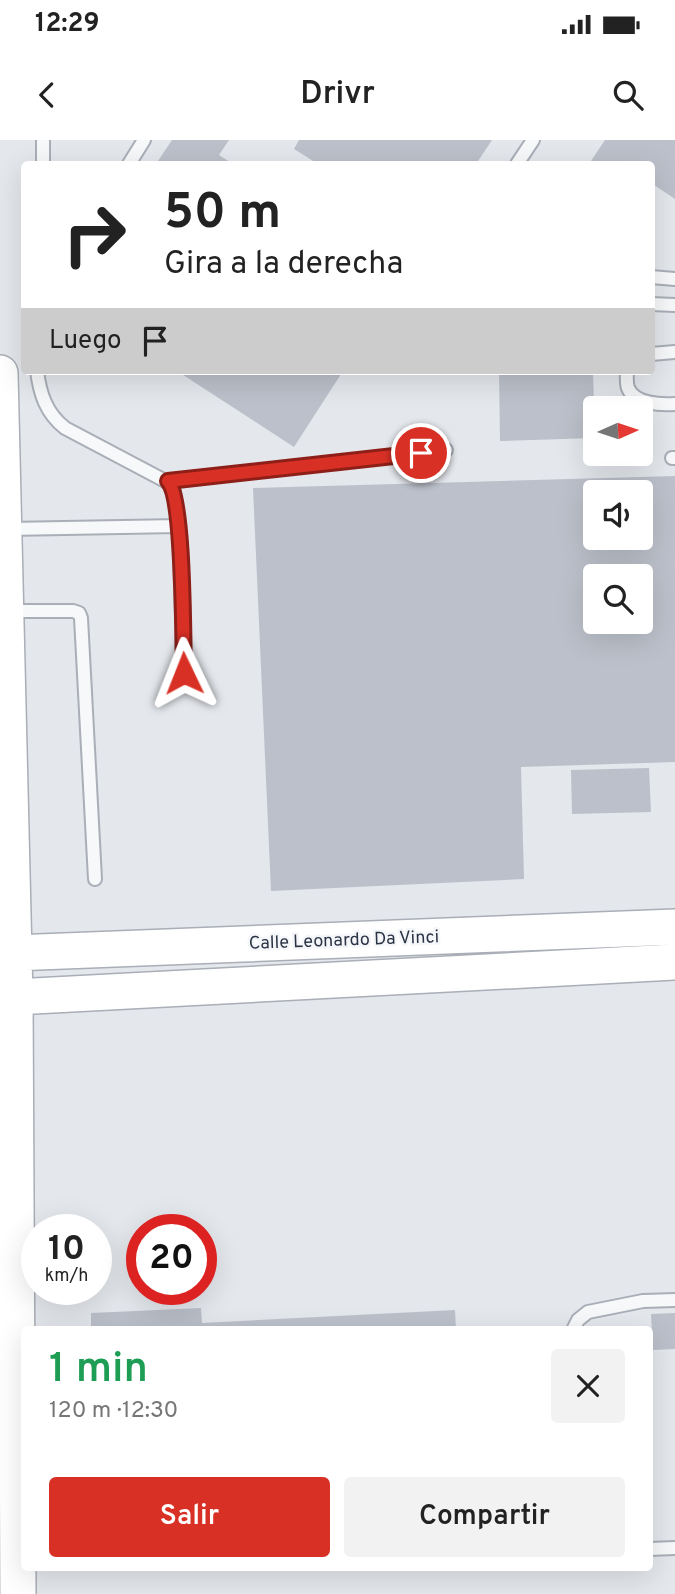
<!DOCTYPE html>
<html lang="es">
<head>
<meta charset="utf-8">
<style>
  body { margin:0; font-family:Overpass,sans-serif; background:#f2f2f2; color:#222; height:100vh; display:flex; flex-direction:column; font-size:26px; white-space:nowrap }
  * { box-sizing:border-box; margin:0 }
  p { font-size:23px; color:#767676 }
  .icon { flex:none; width:38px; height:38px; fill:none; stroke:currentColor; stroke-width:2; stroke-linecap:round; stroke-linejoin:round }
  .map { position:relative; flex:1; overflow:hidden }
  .details { position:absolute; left:21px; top:1186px; width:632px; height:245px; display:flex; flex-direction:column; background:#fff; border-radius:7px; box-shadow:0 7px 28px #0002 }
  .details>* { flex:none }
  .top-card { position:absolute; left:21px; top:21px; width:634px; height:214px; border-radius:7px; box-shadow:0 7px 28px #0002; background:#fff; color:#222; overflow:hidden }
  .needle { width:46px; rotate:87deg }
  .fabs { position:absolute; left:583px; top:256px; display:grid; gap:14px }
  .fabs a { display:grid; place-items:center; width:70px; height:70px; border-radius:7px; background:#fff; box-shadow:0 7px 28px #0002; font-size:35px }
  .speed { position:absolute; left:21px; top:1074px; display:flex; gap:14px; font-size:35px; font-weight:700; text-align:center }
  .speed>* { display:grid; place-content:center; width:91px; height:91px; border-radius:50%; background:#fff; box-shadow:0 7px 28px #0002; line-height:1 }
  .speed small { font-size:18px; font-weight:400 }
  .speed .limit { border:10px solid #d22; background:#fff; color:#111 }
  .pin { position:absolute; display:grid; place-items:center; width:60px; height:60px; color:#fff; margin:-30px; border:4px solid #fff; border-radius:50%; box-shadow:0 2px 7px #0007 }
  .me { position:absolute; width:77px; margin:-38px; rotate:358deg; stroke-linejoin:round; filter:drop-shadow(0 0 5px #0008) }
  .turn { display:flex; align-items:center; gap:24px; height:147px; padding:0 28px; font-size:32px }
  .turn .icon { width:91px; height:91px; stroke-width:2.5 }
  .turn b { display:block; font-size:49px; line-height:60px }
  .then { display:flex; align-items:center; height:66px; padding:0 28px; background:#0003; gap:14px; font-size:26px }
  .round { display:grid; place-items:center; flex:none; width:74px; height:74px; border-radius:7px; background:#f2f2f2 }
  .headline { display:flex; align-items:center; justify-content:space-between; height:119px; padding:0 28px }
  h1 { font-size:42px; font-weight:600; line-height:52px; color:#1e9e55 }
  .primary-button { display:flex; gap:14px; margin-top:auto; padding:14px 28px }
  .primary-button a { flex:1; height:80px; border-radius:7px; background:#d93025; color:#fff; font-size:28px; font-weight:600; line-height:80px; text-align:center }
  .primary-button a+a { background:#f2f2f2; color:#222 }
  .status { display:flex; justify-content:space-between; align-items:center; height:49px; padding:0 35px; background:#fff; direction:ltr }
  .status svg { height:19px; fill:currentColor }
  header { display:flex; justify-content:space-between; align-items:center; height:91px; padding:0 28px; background:#fff; font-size:32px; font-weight:600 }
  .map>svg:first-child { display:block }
</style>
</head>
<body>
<div class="status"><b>12:29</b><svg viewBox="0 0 49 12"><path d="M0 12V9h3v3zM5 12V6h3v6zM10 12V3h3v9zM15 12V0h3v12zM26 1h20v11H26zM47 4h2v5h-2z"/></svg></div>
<header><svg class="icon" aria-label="back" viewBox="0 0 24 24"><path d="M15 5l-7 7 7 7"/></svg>Drivr<svg class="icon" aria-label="search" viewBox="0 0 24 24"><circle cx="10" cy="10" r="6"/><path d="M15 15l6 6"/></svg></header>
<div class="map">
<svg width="675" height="1454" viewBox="0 0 675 1454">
  <rect width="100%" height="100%" fill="#e4e7ec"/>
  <!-- building -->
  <path fill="#bbc0ca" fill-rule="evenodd" d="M172,0H229L219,15L233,24H156Z
    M299,0H492L476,24H318L294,9Z
    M605,0H675V59L651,43V24H589Z
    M177,231H343L294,307Z
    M499,231H593L595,298L500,301Z
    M675,336V622L521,627L524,739L271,751L253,348ZM595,352H640V397H595ZM595,436H640V481H595Z
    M649,628L651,672L572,674L571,630Z
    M201,1168L202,1183L455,1170L456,1190H91V1173Z
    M675,1173V1209L653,1210L651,1174Z"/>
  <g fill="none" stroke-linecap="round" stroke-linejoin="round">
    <defs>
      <path id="lane" d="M43,0V24
        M129,24L144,0
        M517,24L533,0
        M651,137L675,139
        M651,164L675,165
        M651,214L675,212
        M37,231C40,254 46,273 65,288L171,344L174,352L179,386
        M627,231C627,236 626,243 628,248C634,264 661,265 675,264
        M672,318H675
        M168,341L446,310
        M7,389L179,386L184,533
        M7,471H73L79,473L81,478L95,739
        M573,1190L578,1180L588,1172L643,1161L675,1160
        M649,1409L675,1408"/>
      <path id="secondary" d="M0,233L15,857L18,1454
        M13,813L675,787
        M15,857L675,822"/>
    </defs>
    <!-- lane casing -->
    <use href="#lane" stroke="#a9aeb7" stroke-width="16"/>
    <!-- secondary casing -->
    <use href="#secondary" stroke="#a9aeb7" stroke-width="38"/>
    <!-- lane -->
    <use href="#lane" stroke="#f7f8fa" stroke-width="12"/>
    <!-- secondary -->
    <use href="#secondary" stroke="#fff" stroke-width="35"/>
  </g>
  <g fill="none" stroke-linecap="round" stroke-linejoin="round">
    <defs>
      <path id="route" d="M184,533C183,501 184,358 168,341L421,313"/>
    </defs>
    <!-- route casing -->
    <use href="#route" stroke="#8d1f18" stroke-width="18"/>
    <!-- route -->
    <use href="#route" stroke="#d93025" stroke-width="12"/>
  </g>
  <g text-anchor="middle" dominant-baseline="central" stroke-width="5" stroke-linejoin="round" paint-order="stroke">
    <!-- street labels -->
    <g font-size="18" fill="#2b3445" stroke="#f4f6f9">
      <text transform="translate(344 801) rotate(-2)">Calle Leonardo Da Vinci</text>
    </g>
  </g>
</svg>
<div class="fabs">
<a><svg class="needle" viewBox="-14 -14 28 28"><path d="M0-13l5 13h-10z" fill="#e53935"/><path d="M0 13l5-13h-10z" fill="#767676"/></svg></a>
<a><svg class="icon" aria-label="sound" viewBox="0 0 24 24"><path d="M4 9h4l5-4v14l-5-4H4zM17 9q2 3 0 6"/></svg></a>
<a><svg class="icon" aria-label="search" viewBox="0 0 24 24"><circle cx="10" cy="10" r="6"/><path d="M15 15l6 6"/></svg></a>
</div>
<div class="speed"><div>10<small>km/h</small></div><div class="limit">20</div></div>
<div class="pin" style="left:421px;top:313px;background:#d93025"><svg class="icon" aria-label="arrive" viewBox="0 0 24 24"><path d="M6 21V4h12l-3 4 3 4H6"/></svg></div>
<svg class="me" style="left:184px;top:533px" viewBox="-20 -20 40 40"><path d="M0-17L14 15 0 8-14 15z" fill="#d93025" stroke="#fff" stroke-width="4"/></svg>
<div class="top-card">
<div class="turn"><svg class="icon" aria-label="right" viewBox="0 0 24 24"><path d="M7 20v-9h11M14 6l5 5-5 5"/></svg><div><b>50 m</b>Gira a la derecha</div></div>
<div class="then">Luego<svg class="icon" aria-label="arrive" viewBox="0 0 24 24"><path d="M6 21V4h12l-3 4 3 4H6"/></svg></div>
</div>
<section class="details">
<div class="headline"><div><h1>1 min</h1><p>120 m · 12:30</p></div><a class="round"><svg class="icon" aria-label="close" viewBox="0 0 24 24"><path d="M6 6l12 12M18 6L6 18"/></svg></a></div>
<div class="primary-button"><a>Salir</a><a>Compartir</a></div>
</section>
</div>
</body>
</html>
